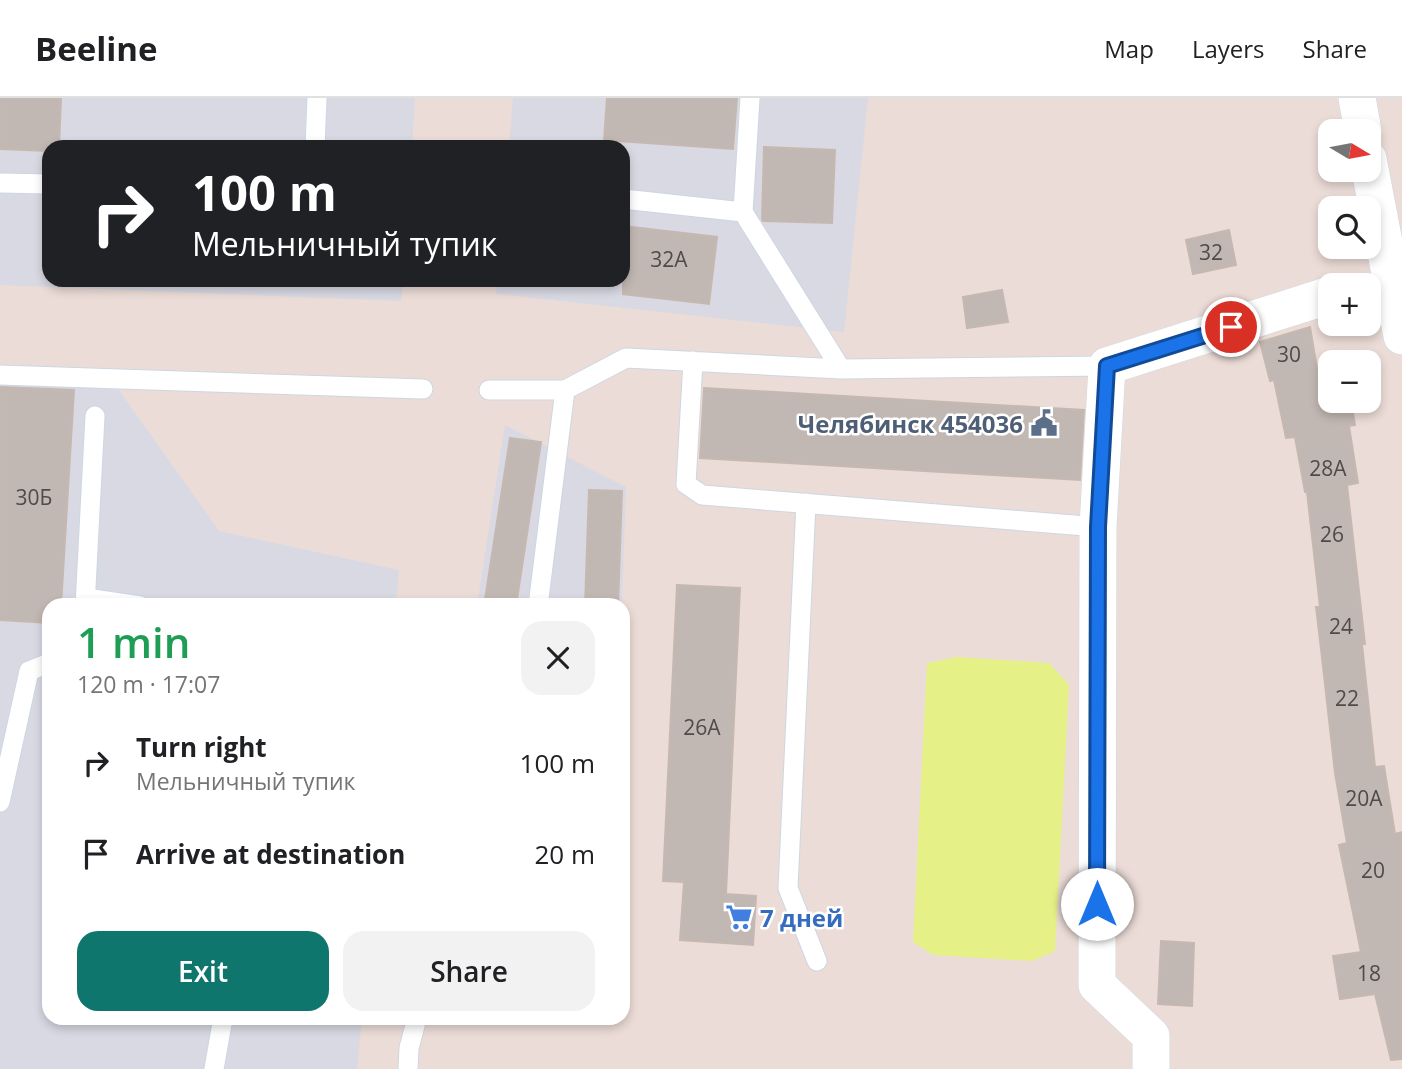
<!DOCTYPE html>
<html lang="en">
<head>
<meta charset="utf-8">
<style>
  body { margin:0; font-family:"Open Sans",sans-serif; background:#f2f2f2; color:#202124; height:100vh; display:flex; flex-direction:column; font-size:26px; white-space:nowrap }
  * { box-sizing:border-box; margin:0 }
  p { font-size:23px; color:#757577 }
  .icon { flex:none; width:38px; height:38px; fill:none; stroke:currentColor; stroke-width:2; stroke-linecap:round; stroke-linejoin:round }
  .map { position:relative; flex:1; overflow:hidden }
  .details { position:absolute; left:42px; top:500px; width:588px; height:427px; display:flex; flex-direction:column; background:#fff; border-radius:21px; box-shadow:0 4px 10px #0003 }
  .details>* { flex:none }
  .top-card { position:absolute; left:42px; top:42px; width:588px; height:147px; border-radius:21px; box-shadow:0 4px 10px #0003; background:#202124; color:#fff; overflow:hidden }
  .needle { width:46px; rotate:100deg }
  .fabs { position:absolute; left:1318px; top:21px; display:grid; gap:14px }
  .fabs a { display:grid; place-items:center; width:63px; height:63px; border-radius:14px; background:#fff; box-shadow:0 4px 10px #0003; font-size:35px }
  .pin { position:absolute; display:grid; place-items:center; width:60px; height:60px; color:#fff; margin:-30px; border:4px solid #fff; border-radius:50%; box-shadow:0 2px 7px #0007 }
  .me { position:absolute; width:77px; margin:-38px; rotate:0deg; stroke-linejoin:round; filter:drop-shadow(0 0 5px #0008) }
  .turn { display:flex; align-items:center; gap:24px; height:147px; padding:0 35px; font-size:32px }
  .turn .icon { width:91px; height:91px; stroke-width:2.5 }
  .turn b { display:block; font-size:49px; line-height:60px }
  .round { display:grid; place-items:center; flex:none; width:74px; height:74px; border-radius:21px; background:#f2f2f2 }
  .summary { display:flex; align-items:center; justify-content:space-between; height:119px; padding:0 35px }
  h1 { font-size:42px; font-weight:600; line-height:52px; color:#1e9e55 }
  .action { display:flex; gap:14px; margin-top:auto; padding:14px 35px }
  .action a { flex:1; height:80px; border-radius:21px; background:#0f766e; color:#fff; font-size:28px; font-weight:600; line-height:80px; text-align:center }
  .action a+a { background:#f2f2f2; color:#202124 }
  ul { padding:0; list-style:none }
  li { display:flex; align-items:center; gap:21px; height:91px; padding:0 35px }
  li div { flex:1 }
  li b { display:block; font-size:26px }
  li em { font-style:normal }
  header { display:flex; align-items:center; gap:42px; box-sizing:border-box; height:98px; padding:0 35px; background:#fff; border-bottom:2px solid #e0e0e0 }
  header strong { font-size:33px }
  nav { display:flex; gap:38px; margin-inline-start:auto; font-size:24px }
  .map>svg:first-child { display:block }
</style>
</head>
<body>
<header>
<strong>Beeline</strong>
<nav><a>Map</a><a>Layers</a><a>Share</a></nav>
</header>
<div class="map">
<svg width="1402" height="971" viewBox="0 0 1402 971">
  <rect width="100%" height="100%" fill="#ecdcd7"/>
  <!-- industrial -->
  <path fill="#d8d9e3" d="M0,0H415L412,49H49V182H403L401,203L0,187Z
    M513,0H868L844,234L496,196L497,182H623V49H509Z
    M0,284L119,292L219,433L399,472L396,507L49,508V920L362,921L357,971H0Z
    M505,327L626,389L622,507L477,508Z"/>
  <!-- pitch -->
  <path fill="#e5f187" d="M956,559L1049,565L1069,587L1055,853L1032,863L933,857L913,844L927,565Z"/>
  <!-- building -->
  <path fill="#c2b8b3" stroke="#c6b8b1" stroke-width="2" d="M0,0H61L59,49H49V53L0,51Z
    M607,0H737L733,51L604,42Z
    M764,49L835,52L832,125L763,123L762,121Z
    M623,128L717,139L709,206L623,196Z
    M1229,132L1236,167L1193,176L1186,142Z
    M1002,192L1008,224L967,230L963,199Z
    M1310,229L1319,282L1330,280V303H1351L1355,327L1349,328L1358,385L1347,387L1365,546H1362L1375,669L1384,668L1395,736L1402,734V961L1391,962L1375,896L1340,901L1333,858L1361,854L1339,747L1347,745L1335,675L1321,551L1316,509H1320L1307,394H1305L1295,339L1286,340L1274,282L1270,283L1260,244Z
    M0,289L74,292L61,508H49V525L0,522Z
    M704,290L1084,312L1080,382L700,360Z
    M510,340L541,344L516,508H484Z
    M589,392L622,393L618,508H585Z
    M677,487L740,490L726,796L756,798L753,847L680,842L684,784L663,783Z
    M1161,843L1194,845L1192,908L1158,906Z"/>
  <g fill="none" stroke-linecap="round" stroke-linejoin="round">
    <defs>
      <path id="lane" d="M315,49L317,0
        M0,85L49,86
        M623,101L743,114L841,271
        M743,114L750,0
        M693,263L686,386L702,397L1098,429
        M0,277L423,291
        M489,292H565
        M806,405L788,790L817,863
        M86,500L140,508
        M85,508L95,318
        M538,508L565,292L626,260L841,271L1107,268
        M0,704L29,573L49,565
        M214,971L223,920
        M408,971L409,950L417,920"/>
      <path id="street" d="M1357,0L1363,33
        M1368,61L1402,238
        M1151,971V938L1097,887L1098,429L1107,268L1330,197"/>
    </defs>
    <!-- lane casing -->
    <use href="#lane" stroke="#ccd7e2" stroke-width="21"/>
    <!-- street casing -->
    <use href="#street" stroke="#ccd7e2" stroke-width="38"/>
    <!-- lane -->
    <use href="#lane" stroke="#fff" stroke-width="19"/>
    <!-- street -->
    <use href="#street" stroke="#fff" stroke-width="37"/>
  </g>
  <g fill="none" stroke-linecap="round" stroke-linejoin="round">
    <defs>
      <path id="route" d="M1097,806L1098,429L1107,268L1231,229"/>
    </defs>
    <!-- route casing -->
    <use href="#route" stroke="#114b97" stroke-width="18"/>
    <!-- route -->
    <use href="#route" stroke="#1a73e8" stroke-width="12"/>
  </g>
  <!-- icons -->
  <defs>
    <symbol id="civic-bare" viewBox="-9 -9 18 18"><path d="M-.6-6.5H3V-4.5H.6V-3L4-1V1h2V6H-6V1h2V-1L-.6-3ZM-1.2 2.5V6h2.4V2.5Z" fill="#5c6f8a" stroke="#fff" stroke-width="2.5" paint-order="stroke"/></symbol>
    <symbol id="supermarket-bare" viewBox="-9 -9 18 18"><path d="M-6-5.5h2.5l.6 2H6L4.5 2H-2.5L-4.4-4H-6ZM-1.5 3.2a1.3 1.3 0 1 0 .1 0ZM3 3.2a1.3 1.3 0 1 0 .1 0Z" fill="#3f7fe0" stroke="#fff" stroke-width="2.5" paint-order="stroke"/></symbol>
  </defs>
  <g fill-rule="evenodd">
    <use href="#civic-bare" x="1025" y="306" width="38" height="38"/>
    <use href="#supermarket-bare" x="720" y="800" width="38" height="38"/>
  </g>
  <g text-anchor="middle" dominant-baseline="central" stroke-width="5" stroke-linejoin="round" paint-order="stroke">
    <!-- number labels -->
    <g font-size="21" fill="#4e4b4a">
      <text x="1211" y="154">32</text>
      <text x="669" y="161">32А</text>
      <text x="1289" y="256">30</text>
      <text x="1328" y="370">28А</text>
      <text x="34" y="399">30Б</text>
      <text x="1332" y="436">26</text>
      <text x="1341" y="528">24</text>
      <text x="1347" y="600">22</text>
      <text x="702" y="629">26А</text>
      <text x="1364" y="700">20А</text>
      <text x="1373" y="772">20</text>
      <text x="1369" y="875">18</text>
    </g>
    <!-- service labels -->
    <g font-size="24" font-weight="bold" fill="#4e5e75" stroke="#fff" text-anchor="end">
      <text x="1023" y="325">Челябинск 454036</text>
    </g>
    <!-- shop labels -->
    <g font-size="24" font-weight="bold" fill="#366cbe" stroke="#fff" text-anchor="start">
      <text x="760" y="819">7 дней</text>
    </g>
  </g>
</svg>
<div class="fabs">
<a><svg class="needle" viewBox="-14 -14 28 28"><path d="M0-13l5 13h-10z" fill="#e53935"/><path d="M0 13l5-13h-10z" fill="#757577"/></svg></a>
<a><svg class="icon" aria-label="search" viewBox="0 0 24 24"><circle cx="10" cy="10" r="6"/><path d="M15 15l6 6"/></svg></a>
<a>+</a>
<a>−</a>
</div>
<div class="pin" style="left:1231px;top:229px;background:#d93025"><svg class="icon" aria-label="arrive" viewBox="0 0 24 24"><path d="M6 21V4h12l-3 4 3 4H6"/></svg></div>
<svg class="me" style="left:1097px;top:806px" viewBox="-20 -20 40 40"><circle r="19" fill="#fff"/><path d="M0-13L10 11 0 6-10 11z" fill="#1a73e8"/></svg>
<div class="top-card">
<div class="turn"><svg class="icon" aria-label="right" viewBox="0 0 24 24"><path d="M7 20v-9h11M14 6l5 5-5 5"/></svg><div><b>100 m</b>Мельничный тупик</div></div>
</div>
<section class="details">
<div class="summary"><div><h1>1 min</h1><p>120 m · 17:07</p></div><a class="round"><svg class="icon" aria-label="close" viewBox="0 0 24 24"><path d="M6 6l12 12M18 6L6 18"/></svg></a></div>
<ul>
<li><svg class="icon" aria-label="right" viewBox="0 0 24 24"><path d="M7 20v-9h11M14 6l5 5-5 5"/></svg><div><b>Turn right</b><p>Мельничный тупик</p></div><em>100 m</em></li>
<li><svg class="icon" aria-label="arrive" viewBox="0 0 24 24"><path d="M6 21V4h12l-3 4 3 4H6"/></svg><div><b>Arrive at destination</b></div><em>20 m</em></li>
</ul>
<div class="action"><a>Exit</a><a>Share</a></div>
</section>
</div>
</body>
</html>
